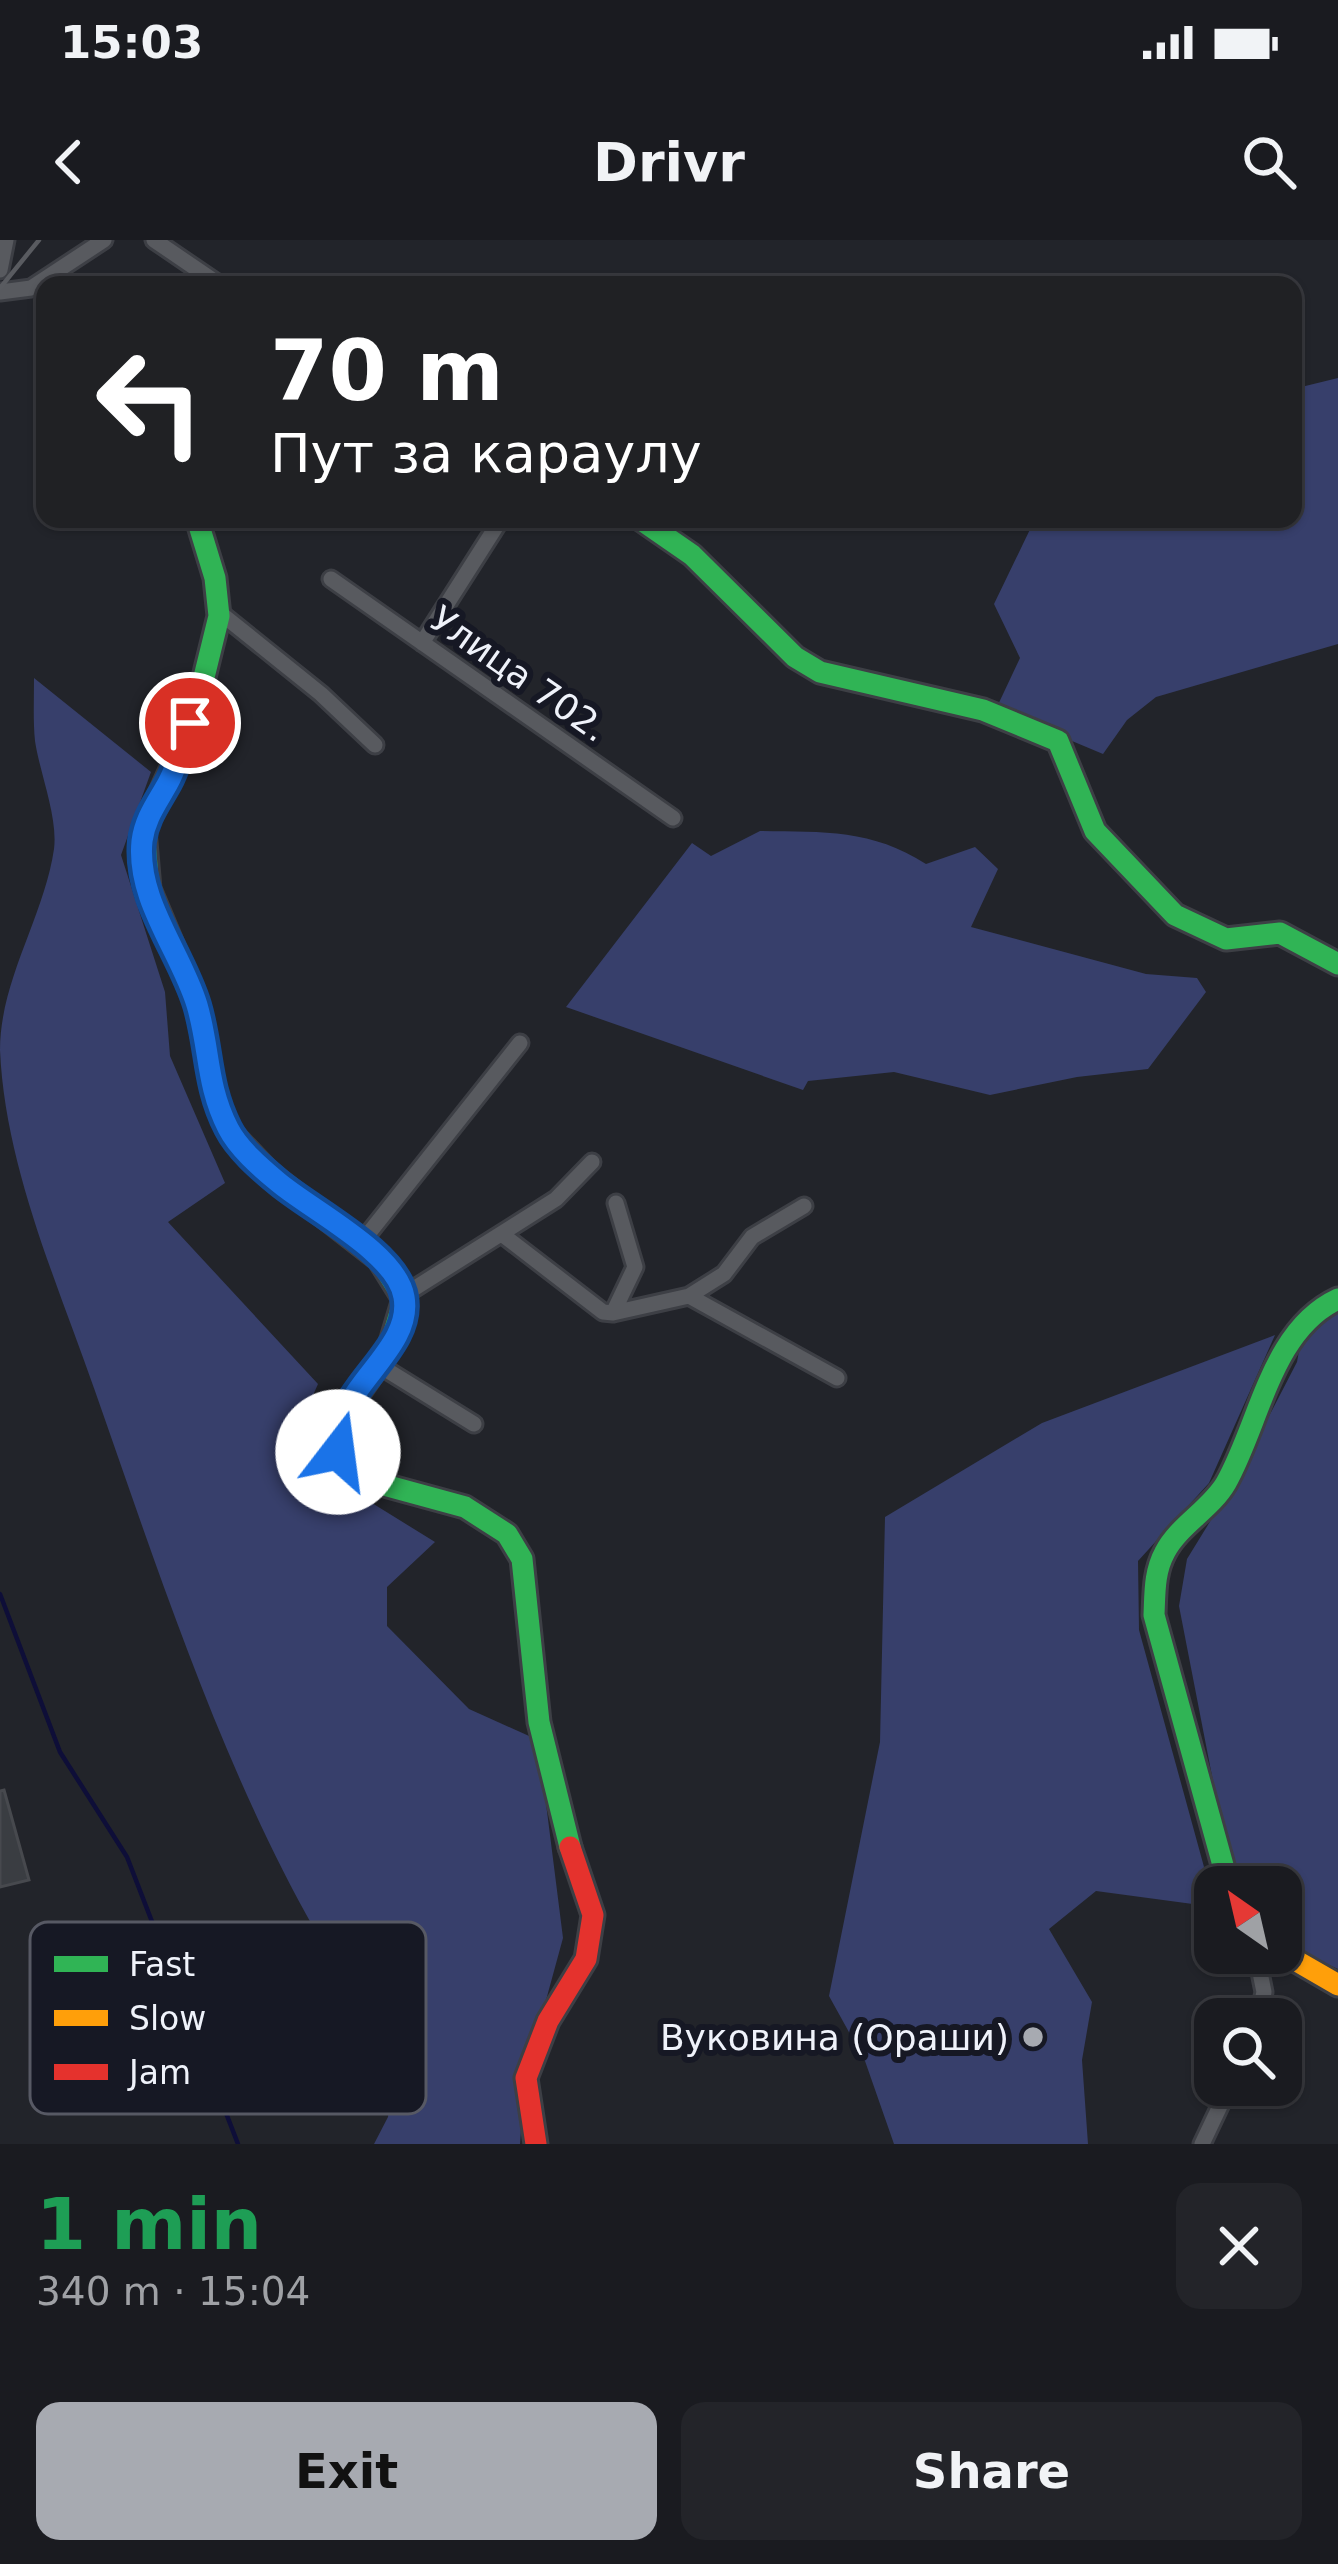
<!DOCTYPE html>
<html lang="en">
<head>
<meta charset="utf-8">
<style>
  body { margin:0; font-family:"DejaVu Sans",sans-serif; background:#232429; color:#f1f3f6; height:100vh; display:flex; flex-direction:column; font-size:45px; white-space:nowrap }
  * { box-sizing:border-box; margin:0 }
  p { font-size:39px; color:#9fa1a5 }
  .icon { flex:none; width:66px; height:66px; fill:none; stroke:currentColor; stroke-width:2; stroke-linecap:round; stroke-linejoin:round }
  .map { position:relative; height:1904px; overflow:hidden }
  .sheet { display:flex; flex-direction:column; background:#1a1b20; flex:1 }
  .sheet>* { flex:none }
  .guide { position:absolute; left:36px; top:36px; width:1266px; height:252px; border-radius:24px; box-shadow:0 3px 9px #0004,0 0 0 3px #38393e; background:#202124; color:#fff; overflow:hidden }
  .needle { width:78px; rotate:326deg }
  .fabs { position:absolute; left:1194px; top:1626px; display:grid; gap:24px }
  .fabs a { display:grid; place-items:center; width:108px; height:108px; border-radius:24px; background:#1a1b20; box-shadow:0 3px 9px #0004,0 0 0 3px #38393e; font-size:60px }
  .pin { position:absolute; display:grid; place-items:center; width:102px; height:102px; color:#fff; margin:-51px; border:6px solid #fff; border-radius:50%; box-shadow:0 3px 12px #0007 }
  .me { position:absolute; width:132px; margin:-66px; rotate:15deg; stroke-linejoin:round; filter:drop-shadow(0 0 9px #0008) }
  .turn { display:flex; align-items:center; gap:42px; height:252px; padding:0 36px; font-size:54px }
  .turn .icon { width:156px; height:156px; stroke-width:2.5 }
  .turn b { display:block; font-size:84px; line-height:102px }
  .round { display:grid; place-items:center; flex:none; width:126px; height:126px; border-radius:24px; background:#232429 }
  .overview { display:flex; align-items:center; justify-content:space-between; height:204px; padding:0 36px }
  h1 { font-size:72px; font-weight:600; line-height:90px; color:#1e9e55 }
  .primary-button { display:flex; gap:24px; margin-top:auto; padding:24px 36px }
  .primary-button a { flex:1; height:138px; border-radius:24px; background:#a7aab1; color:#111; font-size:48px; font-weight:600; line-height:138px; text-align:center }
  .primary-button a+a { background:#232429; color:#f1f3f6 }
  .status { display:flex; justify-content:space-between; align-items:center; height:84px; padding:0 60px; background:#1a1b20; direction:ltr }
  .status svg { height:33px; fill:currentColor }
  header { display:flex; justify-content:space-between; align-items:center; height:156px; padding:0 36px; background:#1a1b20; font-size:54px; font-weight:600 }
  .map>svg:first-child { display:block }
</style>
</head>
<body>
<div class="status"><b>15:03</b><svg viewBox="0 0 49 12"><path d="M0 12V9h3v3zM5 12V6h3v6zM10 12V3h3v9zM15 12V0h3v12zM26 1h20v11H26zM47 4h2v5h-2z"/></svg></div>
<header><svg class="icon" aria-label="back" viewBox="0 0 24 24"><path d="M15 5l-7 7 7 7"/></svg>Drivr<svg class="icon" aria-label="search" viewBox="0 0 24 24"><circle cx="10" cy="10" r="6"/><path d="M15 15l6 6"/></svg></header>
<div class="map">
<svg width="1338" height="1904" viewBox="0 0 1338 1904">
  <rect width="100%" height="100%" fill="#22242a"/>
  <!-- forest -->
  <path fill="#373f6b" d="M1338,138V404L1156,457L1127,480L1103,514L996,469L1020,418L994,364L1035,279H1293V149Z
    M34,438L151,532L121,615L165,752L170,816L225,943L168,982L318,1144L301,1182L317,1229L435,1302L387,1347V1386L469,1469L538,1500L563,1698L525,1837L520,1904H374L388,1877L395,1810C255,1633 170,1364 95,1151C57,1042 5,926 0,810C0,740 44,677 54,609C58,577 40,534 35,501C33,481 34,459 34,438Z
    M760,591C822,592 872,589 926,624L975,607L998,629L971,687L1146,734L1197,738L1206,752L1148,829L1077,837L990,855L894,832L808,841L803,850L566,767L692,603L711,616Z
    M1338,1060V1729L1283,1704L1281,1647H1249L1226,1608L1179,1366L1187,1319L1238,1236L1297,1122L1306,1073Z
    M1275,1095L1209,1243L1138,1321L1139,1390L1215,1667L1096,1651L1049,1689L1092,1762L1082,1820L1088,1904H894L865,1821L829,1756L880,1502L885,1277L1042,1183Z"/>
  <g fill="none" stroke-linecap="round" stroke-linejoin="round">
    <!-- stream -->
    <path stroke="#0e0e38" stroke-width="4.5" d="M0,1354L60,1512L127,1617L238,1904"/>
  </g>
  <!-- building -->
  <path fill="#3a3d42" stroke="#47494e" stroke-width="3" d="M4,1550L29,1640L0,1647V1551Z"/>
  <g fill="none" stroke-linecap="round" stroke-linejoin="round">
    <defs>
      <path id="street" d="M154,0L220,45
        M0,30L6,0
        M0,52L31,48L104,0
        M331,339L673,578
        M219,372L321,454L375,505
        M422,403L501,279
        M503,995L603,1072L613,1073L689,1056L724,1034L752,997L804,966
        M361,1003L520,803
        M404,1055L556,959L592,922
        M689,1056L837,1138
        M613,1073L635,1027L616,963
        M377,1124L474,1184
        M1256,1713L1264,1752L1258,1779
        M1202,1904L1230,1845"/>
      <path id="fast" d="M197,279L215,338L219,376L194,478L144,590L149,649L196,761L216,860L230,892L270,934L379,1019L404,1059L389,1109L336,1186L342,1220L388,1246L465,1267L507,1294L522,1319L539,1482L570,1607
        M640,279L692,315L795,417L820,432L983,470L1058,501L1095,591L1175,675L1226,699L1280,693L1338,724
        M1229,1647L1154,1375C1155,1353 1154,1332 1165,1312C1179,1285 1211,1269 1226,1243C1260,1183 1271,1090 1338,1059"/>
      <path id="slow" d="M1281,1712L1338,1745"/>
      <path id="jam" d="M536,1904L526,1838L548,1781L586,1719L593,1675L570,1607"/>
    </defs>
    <!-- street casing -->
    <use href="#street" stroke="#3d3f45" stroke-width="21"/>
    <!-- fast casing -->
    <use href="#fast" stroke="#3d3f45" stroke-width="27"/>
    <!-- slow casing -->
    <use href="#slow" stroke="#3d3f45" stroke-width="27"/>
    <!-- jam casing -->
    <use href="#jam" stroke="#3d3f45" stroke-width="27"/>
    <!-- street -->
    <use href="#street" stroke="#585a5f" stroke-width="15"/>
    <!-- fast -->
    <use href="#fast" stroke="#30b455" stroke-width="21"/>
    <!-- slow -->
    <use href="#slow" stroke="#ff9f0a" stroke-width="21"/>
    <!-- jam -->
    <use href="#jam" stroke="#e5322d" stroke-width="21"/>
    <!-- rail -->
    <path stroke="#595b60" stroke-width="4.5" d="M0,48L39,0"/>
  </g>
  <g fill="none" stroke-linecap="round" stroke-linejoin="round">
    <defs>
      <path id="route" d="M190,483C183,502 178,525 168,543C157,563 145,578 142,601C136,660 181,712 197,765C210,809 206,845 228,888C238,908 260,927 278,942C311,970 397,1013 404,1057C414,1113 327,1152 338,1212"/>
    </defs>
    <!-- route casing -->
    <use href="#route" stroke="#114b97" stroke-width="30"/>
    <!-- route -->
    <use href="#route" stroke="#1a73e8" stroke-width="21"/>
  </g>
  <!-- markers -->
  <circle fill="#a7aab1" stroke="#161824" stroke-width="4.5" cx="1033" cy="1797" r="12"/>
  <g text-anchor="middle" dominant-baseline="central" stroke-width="12" stroke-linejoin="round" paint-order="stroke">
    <!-- street labels -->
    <g font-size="36" fill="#eff2fa" stroke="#161824">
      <text transform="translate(519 434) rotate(35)">Улица 702.</text>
    </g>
    <!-- poi labels -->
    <g font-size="36" fill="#eff2fa" stroke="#161824" text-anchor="end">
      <text x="1009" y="1797">Вуковина (Ораши)</text>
    </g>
  </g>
  <!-- legend -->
  <rect x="30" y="1682" width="396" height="192" rx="18" fill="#161824" stroke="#575964" stroke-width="3"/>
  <rect x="54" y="1716" width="54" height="16" fill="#30b455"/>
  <rect x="54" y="1770" width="54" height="16" fill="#ff9f0a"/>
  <rect x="54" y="1824" width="54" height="16" fill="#e5322d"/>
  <g font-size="33" fill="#eff2fa">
    <text x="129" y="1736">Fast</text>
    <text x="129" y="1790">Slow</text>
    <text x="129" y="1844">Jam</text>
  </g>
</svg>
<div class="fabs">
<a><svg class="needle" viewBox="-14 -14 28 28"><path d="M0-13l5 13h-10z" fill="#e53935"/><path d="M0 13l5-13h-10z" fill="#9fa1a5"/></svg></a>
<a><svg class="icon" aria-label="search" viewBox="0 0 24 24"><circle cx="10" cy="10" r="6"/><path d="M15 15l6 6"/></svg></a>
</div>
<div class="pin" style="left:190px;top:483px;background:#d93025"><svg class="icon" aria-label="arrive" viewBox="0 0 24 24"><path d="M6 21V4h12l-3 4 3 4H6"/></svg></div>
<svg class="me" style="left:338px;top:1212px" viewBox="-20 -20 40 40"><circle r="19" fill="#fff"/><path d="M0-13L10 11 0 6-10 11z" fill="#1a73e8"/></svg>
<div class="guide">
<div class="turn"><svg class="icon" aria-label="left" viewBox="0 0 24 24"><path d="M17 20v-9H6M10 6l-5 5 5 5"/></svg><div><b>70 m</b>Пут за караулу</div></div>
</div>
</div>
<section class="sheet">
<div class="overview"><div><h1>1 min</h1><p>340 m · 15:04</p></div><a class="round"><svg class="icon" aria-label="close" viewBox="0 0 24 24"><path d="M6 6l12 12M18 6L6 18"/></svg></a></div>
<div class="primary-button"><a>Exit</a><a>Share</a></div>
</section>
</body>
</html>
